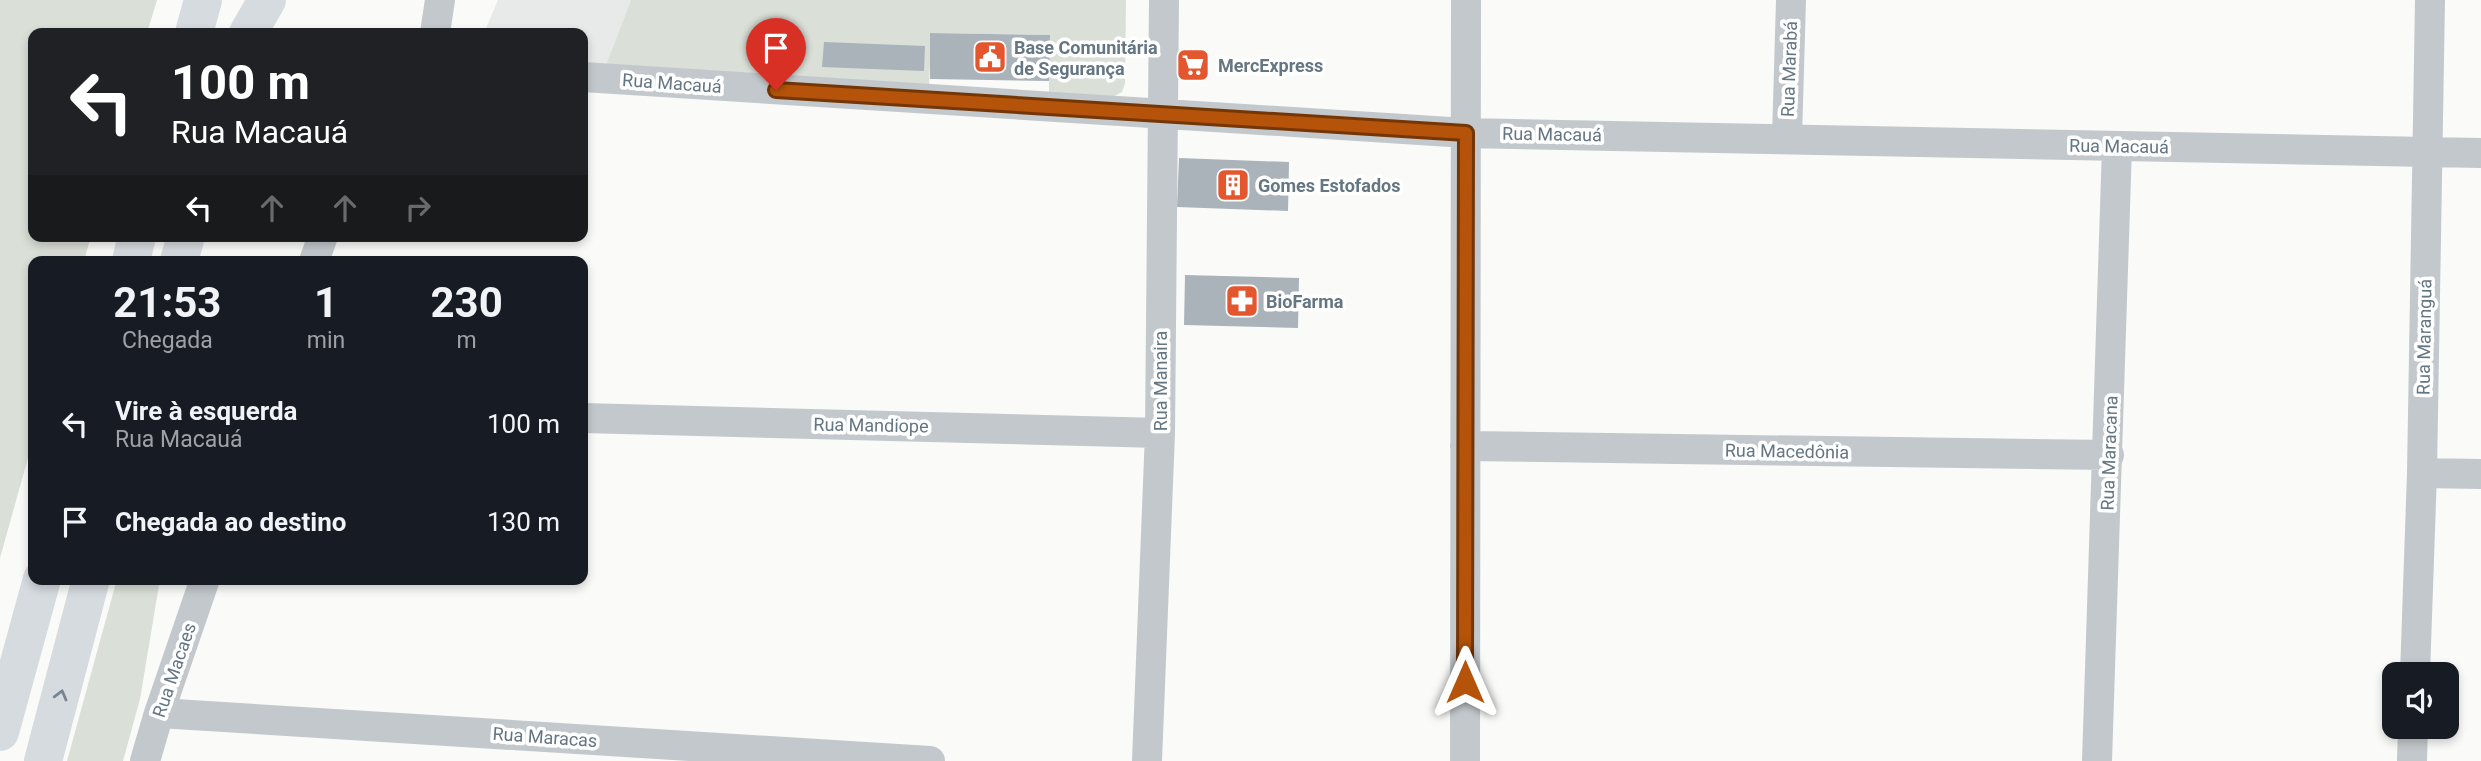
<!DOCTYPE html>
<html lang="pt">
<head>
<meta charset="utf-8">
<style>
  body { margin:0; font-family:Roboto,sans-serif; background:#20242c; color:#f1f3f6; height:100vh; display:flex; flex-direction:column; font-size:26px; white-space:nowrap }
  * { box-sizing:border-box; margin:0 }
  p { font-size:23px; color:#9ea1a6 }
  .icon { flex:none; width:38px; height:38px; fill:none; stroke:currentColor; stroke-width:2; stroke-linecap:round; stroke-linejoin:round }
  .map { position:relative; flex:1; overflow:hidden }
  .panel { position:absolute; left:28px; top:256px; width:560px; height:329px; display:flex; flex-direction:column; background:#171b24; border-radius:14px; box-shadow:0 4px 10px #0003 }
  .panel>* { flex:none }
  .guide { position:absolute; left:28px; top:28px; width:560px; height:214px; border-radius:14px; box-shadow:0 4px 10px #0003; background:#202124; color:#fff; overflow:hidden }
  .tools { position:absolute; left:2382px; top:662px; display:grid; gap:14px }
  .tools a { display:grid; place-items:center; width:77px; height:77px; border-radius:14px; background:#171b24; box-shadow:0 4px 10px #0003; font-size:35px }
  .pin { position:absolute; display:grid; place-items:center; width:60px; height:60px; color:#fff; margin:-72px -30px; border-radius:50% 50% 50% 0; rotate:-45deg; box-shadow:0 0 7px #0007 }
  .pin .icon { rotate:45deg }
  .me { position:absolute; width:77px; margin:-38px; rotate:0deg; stroke-linejoin:round; filter:drop-shadow(0 0 5px #0008) }
  .turn { display:flex; align-items:center; gap:24px; height:147px; padding:0 28px; font-size:32px }
  .turn .icon { width:91px; height:91px; stroke-width:2.5 }
  .turn b { display:block; font-size:49px; line-height:60px }
  .lanes { display:flex; align-items:center; height:66px; padding:0 28px; background:#0003; justify-content:center; gap:35px; direction:ltr }
  .lanes .off { opacity:.35 }
  .eta { display:flex; justify-content:space-evenly; align-items:center; height:119px; text-align:center }
  .eta b { font-size:42px; font-weight:700; line-height:49px }
  ul { padding:0; list-style:none }
  li { display:flex; align-items:center; gap:21px; height:98px; padding:0 28px }
  li div { flex:1 }
  li b { display:block; font-size:26px }
  li em { font-style:normal }
  .map>svg:first-child { display:block }
</style>
</head>
<body>
<div class="map">
<svg width="2481" height="761" viewBox="0 0 2481 761">
  <rect width="100%" height="100%" fill="#fafaf8"/>
  <!-- built -->
  <path fill="#e8e9e9" d="M498,0H631L604,70L583,68V33H484Z"/>
  <!-- green -->
  <path fill="#dadfd7" d="M0,0H157L147,33H33V236H91L84,261H33V440L0,558Z
    M631,0H1126L1125,83L1122,92L1114,96L1049,94V35L931,33L929,88L604,70Z
    M117,579H160L140,699L123,761H67Z"/>
  <!-- building -->
  <path fill="#aab3b9" d="M930,33L1050,35L1049,81L930,79Z
    M824,42L925,46L924,71L822,67Z
    M1179,158L1289,162L1288,211L1177,207Z
    M1185,275L1299,278L1298,328L1184,325Z"/>
  <g fill="none" stroke-linecap="round" stroke-linejoin="round">
    <!-- street -->
    <path stroke="#c3c8cc" stroke-width="30" d="M435,33L440,0
      M583,77L1466,133L2481,153
      M1787,138L1791,0
      M314,261L323,236
      M583,418L1160,433
      M1465,446L2109,455
      M2422,473L2481,474
      M2415,674L2422,473L2430,0
      M159,713L930,761
      M145,761L159,713L205,579
      M1147,761L1160,433L1164,0
      M1465,761L1466,0
      M2097,761L2117,146
      M2412,761L2413,726"/>
    <!-- primary -->
    <path stroke="#d6dbdf" stroke-width="38" d="M194,33L203,0
      M248,33L267,0
      M131,261L137,236
      M179,261L186,236
      M0,732L42,579
      M43,761L91,579"/>
  </g>
  <!-- one-way arrows -->
  <defs><path id="oneway-chevron" d="M-2-3.5L2.5 0L-2 3.5" fill="none" stroke-width="1.6" stroke-linecap="round" stroke-linejoin="round" transform="scale(1.75)"/></defs>
  <use stroke="#768591" href="#oneway-chevron" transform="translate(61 695) rotate(-75)"/>
  <g fill="none" stroke-linecap="round" stroke-linejoin="round">
    <defs>
      <path id="route" d="M776,90L1466,133L1465,682"/>
    </defs>
    <!-- route casing -->
    <use href="#route" stroke="#753606" stroke-width="18"/>
    <!-- route -->
    <use href="#route" stroke="#b45309" stroke-width="12"/>
  </g>
  <!-- icons -->
  <defs>
    <symbol id="civic-square" viewBox="-11 -11 22 22"><rect x="-9" y="-9" width="18" height="18" rx="4" fill="#e4572e" stroke="#fff"/><path d="M-.6-6.5H3V-4.5H.6V-3L4-1V1h2V6H-6V1h2V-1L-.6-3ZM-1.2 2.5V6h2.4V2.5Z" fill="#fff"/></symbol>
    <symbol id="supermarket-square" viewBox="-11 -11 22 22"><rect x="-9" y="-9" width="18" height="18" rx="4" fill="#e4572e" stroke="#fff"/><path d="M-6-5.5h2.5l.6 2H6L4.5 2H-2.5L-4.4-4H-6ZM-1.5 3.2a1.3 1.3 0 1 0 .1 0ZM3 3.2a1.3 1.3 0 1 0 .1 0Z" fill="#fff"/></symbol>
    <symbol id="building-square" viewBox="-11 -11 22 22"><rect x="-9" y="-9" width="18" height="18" rx="4" fill="#e4572e" stroke="#fff"/><path d="M-4-6H4V6H1V3H-1V6H-4ZM-2.5-4.3h1.7v1.8h-1.7ZM.8-4.3h1.7v1.8H.8ZM-2.5-1h1.7V.8h-1.7ZM.8-1h1.7V.8H.8Z" fill="#fff"/></symbol>
    <symbol id="pharmacy-square" viewBox="-11 -11 22 22"><rect x="-9" y="-9" width="18" height="18" rx="4" fill="#e4572e" stroke="#fff"/><path d="M-2-6h4v4h4v4h-4v4h-4v-4h-4v-4h4Z" fill="#fff"/></symbol>
  </defs>
  <g fill-rule="evenodd">
    <use href="#civic-square" x="971" y="38" width="38" height="38"/>
    <use href="#supermarket-square" x="1174" y="46" width="38" height="38"/>
    <use href="#building-square" x="1214" y="166" width="38" height="38"/>
    <use href="#pharmacy-square" x="1223" y="282" width="38" height="38"/>
  </g>
  <g text-anchor="middle" dominant-baseline="central" stroke-width="7" stroke-linejoin="round" paint-order="stroke">
    <!-- poi labels -->
    <g font-size="18" font-weight="bold" fill="#657683" stroke="#fff" text-anchor="start">
      <text x="1014" y="47">Base Comunitária<tspan x="1014" dy="21">de Segurança</tspan></text>
      <text x="1218" y="65">MercExpress</text>
      <text x="1258" y="185">Gomes Estofados</text>
      <text x="1266" y="301">BioFarma</text>
    </g>
    <!-- street labels -->
    <g font-size="18" fill="#657683" stroke="#fff">
      <text transform="translate(1789 69) rotate(-88)">Rua Marabá</text>
      <text transform="translate(672 83) rotate(4)">Rua Macauá</text>
      <text transform="translate(1552 134) rotate(1)">Rua Macauá</text>
      <text transform="translate(2119 146) rotate(1)">Rua Macauá</text>
      <text transform="translate(2424 337) rotate(-89)">Rua Maranguá</text>
      <text transform="translate(1160 381) rotate(-90)">Rua Manaira</text>
      <text transform="translate(871 425) rotate(1)">Rua Mandiope</text>
      <text transform="translate(1787 451) rotate(1)">Rua Macedônia</text>
      <text transform="translate(2109 453) rotate(-88)">Rua Maracana</text>
      <text transform="translate(174 670) rotate(-71)">Rua Macaes</text>
      <text transform="translate(545 737) rotate(4)">Rua Maracas</text>
    </g>
  </g>
</svg>
<div class="tools">
<a><svg class="icon" aria-label="sound" viewBox="0 0 24 24"><path d="M4 9h4l5-4v14l-5-4H4zM17 9q2 3 0 6"/></svg></a>
</div>
<div class="pin" style="left:776px;top:90px;background:#d93025"><svg class="icon" aria-label="arrive" viewBox="0 0 24 24"><path d="M6 21V4h12l-3 4 3 4H6"/></svg></div>
<svg class="me" style="left:1465px;top:682px" viewBox="-20 -20 40 40"><path d="M0-17L14 15 0 8-14 15z" fill="#b45309" stroke="#fff" stroke-width="4"/></svg>
<div class="guide">
<div class="turn"><svg class="icon" aria-label="left" viewBox="0 0 24 24"><path d="M17 20v-9H6M10 6l-5 5 5 5"/></svg><div><b>100 m</b>Rua Macauá</div></div>
<div class="lanes"><svg class="icon" aria-label="left" viewBox="0 0 24 24"><path d="M17 20v-9H6M10 6l-5 5 5 5"/></svg><svg class="icon off" aria-label="ahead" viewBox="0 0 24 24"><path d="M12 20V5M6 11l6-6 6 6"/></svg><svg class="icon off" aria-label="ahead" viewBox="0 0 24 24"><path d="M12 20V5M6 11l6-6 6 6"/></svg><svg class="icon off" aria-label="right" viewBox="0 0 24 24"><path d="M7 20v-9h11M14 6l5 5-5 5"/></svg></div>
</div>
<section class="panel">
<div class="eta">
<div><b>21:53</b><p>Chegada</p></div>
<div><b>1</b><p>min</p></div>
<div><b>230</b><p>m</p></div>
</div>
<ul>
<li><svg class="icon" aria-label="left" viewBox="0 0 24 24"><path d="M17 20v-9H6M10 6l-5 5 5 5"/></svg><div><b>Vire à esquerda</b><p>Rua Macauá</p></div><em>100 m</em></li>
<li><svg class="icon" aria-label="arrive" viewBox="0 0 24 24"><path d="M6 21V4h12l-3 4 3 4H6"/></svg><div><b>Chegada ao destino</b></div><em>130 m</em></li>
</ul>
</section>
</div>
</body>
</html>
